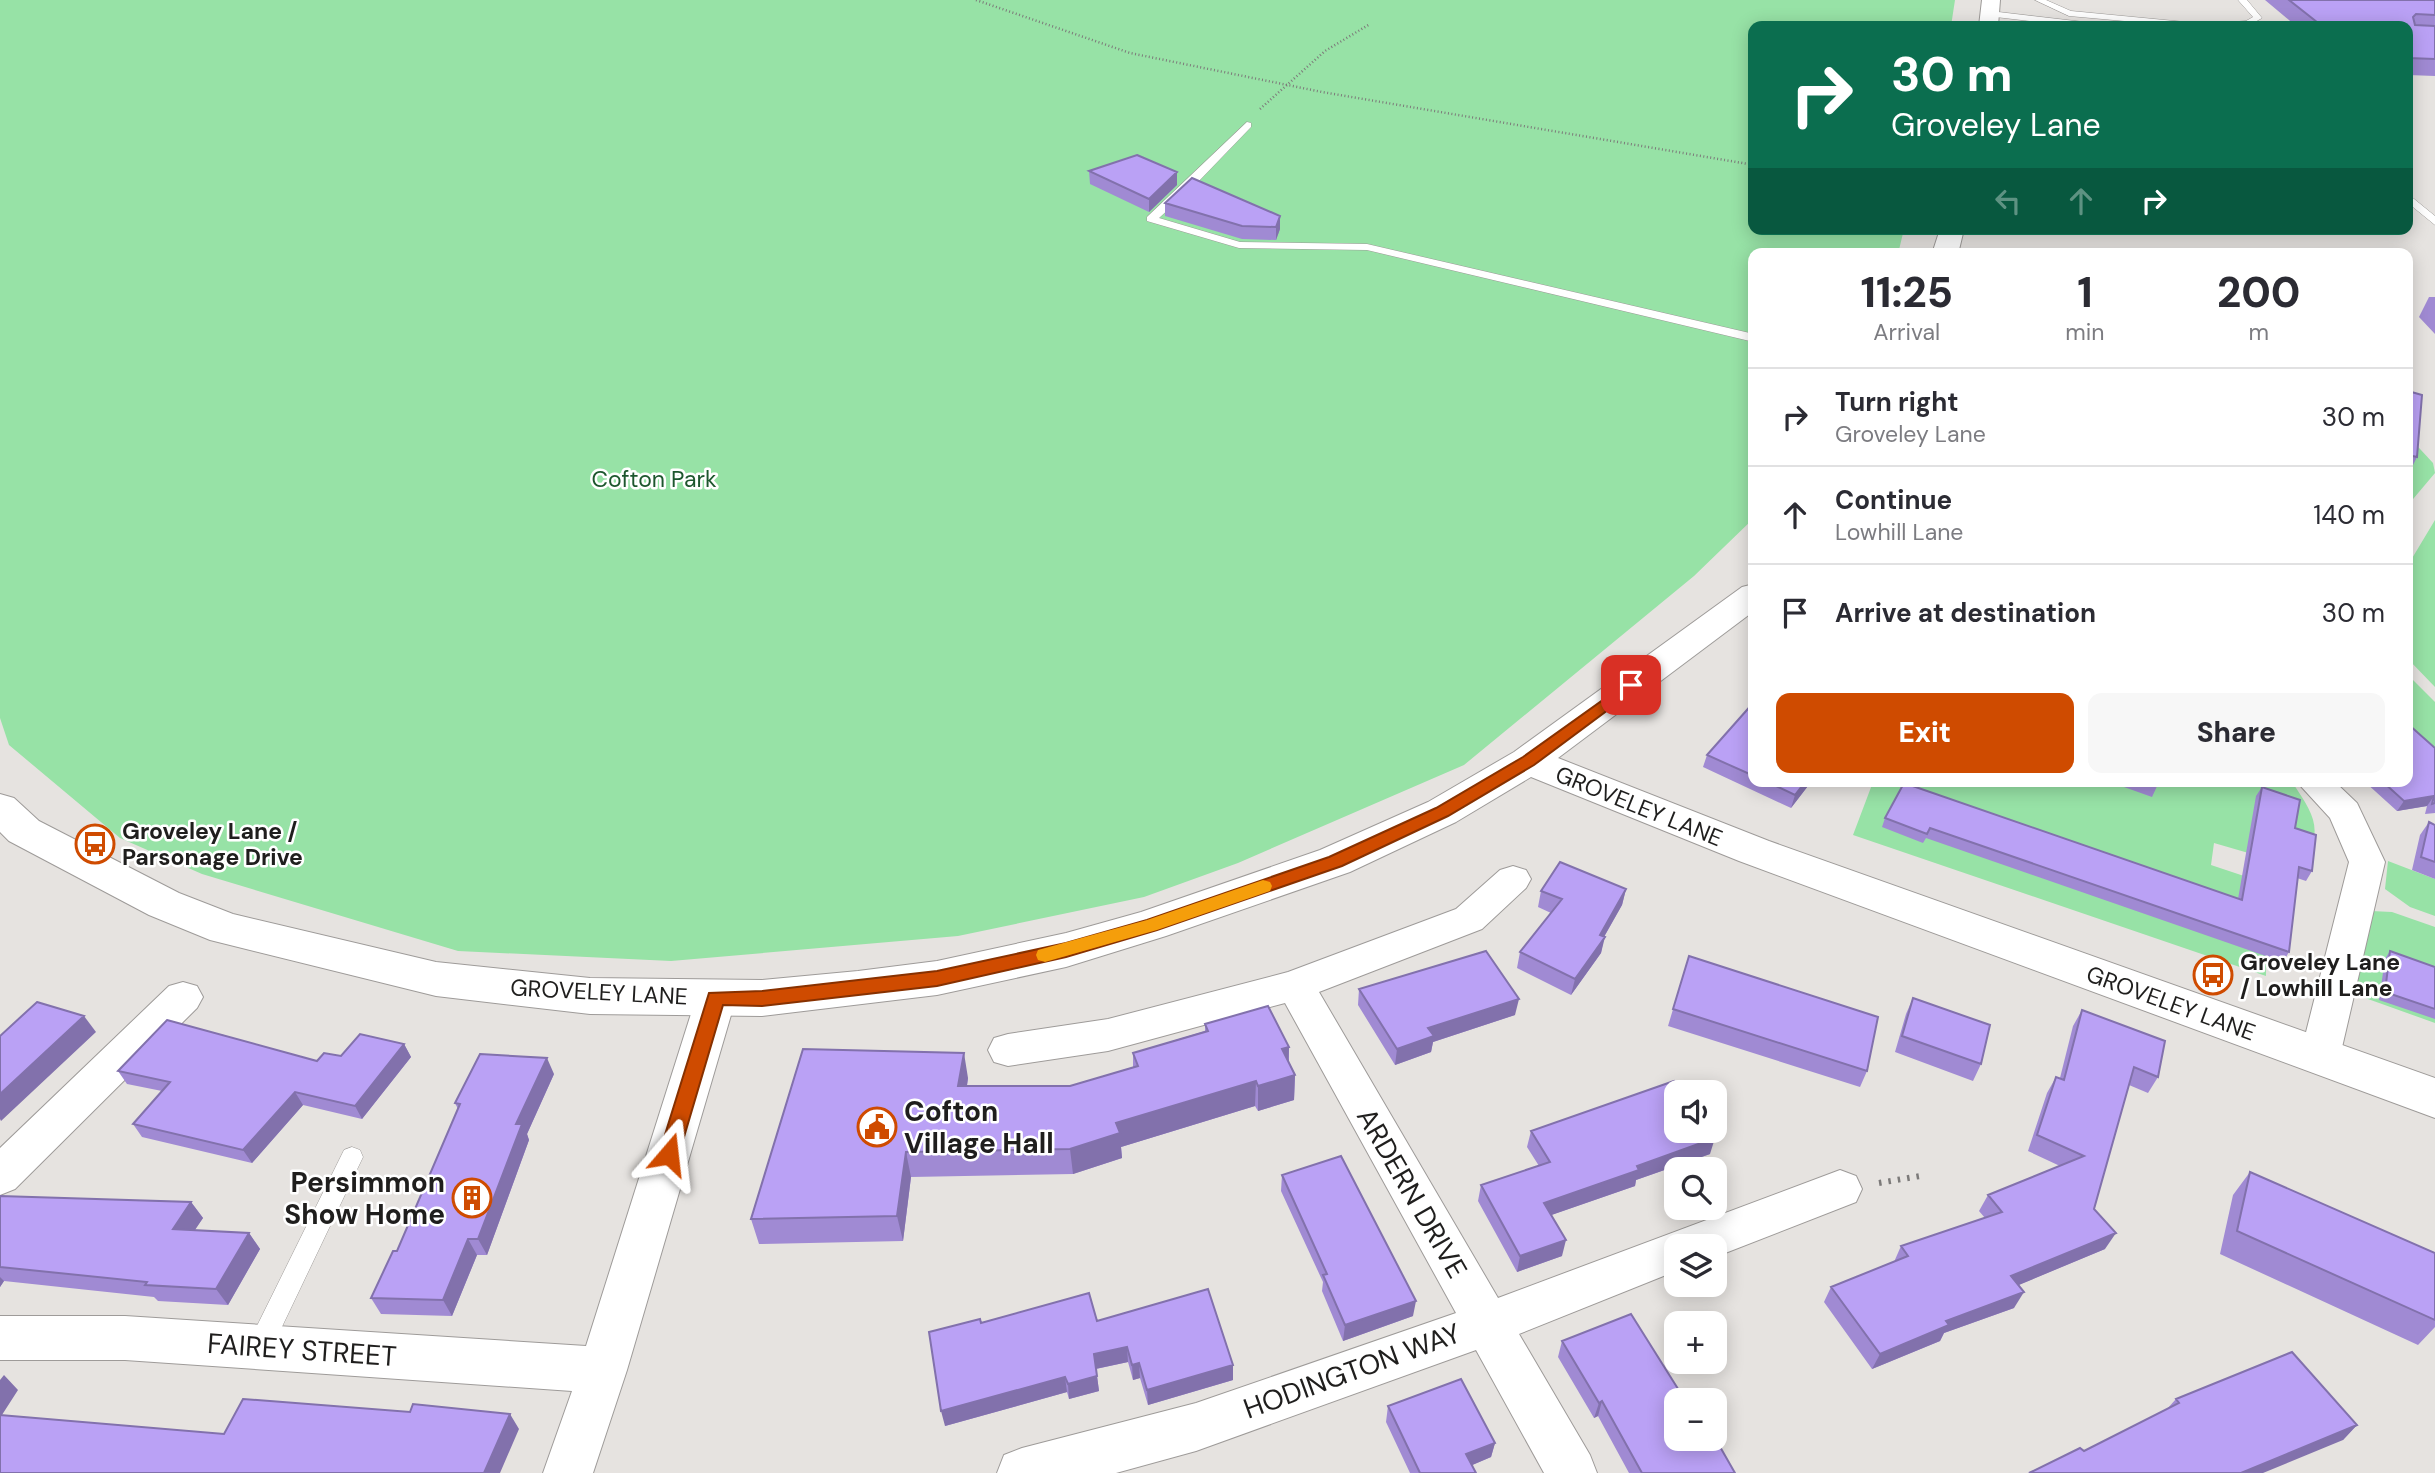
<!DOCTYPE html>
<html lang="en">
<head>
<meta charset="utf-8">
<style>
  body { margin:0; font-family:"DM Sans",sans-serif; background:#f7f7f7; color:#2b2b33; height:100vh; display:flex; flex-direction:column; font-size:26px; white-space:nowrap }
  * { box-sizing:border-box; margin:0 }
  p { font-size:23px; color:#7c7c81 }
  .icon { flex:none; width:38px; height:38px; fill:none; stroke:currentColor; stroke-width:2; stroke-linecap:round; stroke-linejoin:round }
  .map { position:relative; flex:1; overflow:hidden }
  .drawer { position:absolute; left:1748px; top:248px; width:665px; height:539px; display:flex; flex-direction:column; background:#fff; border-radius:14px; box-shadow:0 4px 18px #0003 }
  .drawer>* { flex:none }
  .guide { position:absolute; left:1748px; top:21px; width:665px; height:214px; border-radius:14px; box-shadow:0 4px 18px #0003; background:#0b6e4f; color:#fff; overflow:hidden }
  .controls { position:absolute; left:1664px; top:1080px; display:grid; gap:14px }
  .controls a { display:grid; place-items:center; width:63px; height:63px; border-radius:14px; background:#fff; box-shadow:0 4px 18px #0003; font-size:35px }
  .pin { position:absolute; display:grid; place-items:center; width:60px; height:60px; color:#fff; margin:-30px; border-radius:14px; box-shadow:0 4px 10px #0006 }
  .me { position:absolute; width:77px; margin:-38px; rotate:17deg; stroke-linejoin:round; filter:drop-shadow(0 0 5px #0008) }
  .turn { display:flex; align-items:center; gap:24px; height:147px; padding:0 28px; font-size:32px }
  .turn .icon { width:91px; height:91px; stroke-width:2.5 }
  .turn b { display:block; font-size:49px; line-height:60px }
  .lanes { display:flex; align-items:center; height:66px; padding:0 28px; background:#0003; justify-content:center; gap:35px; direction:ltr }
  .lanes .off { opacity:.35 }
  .eta { display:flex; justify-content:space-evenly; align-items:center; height:119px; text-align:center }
  .eta b { font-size:42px; font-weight:800; line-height:49px }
  .cta { display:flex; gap:14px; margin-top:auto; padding:14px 28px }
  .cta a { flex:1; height:80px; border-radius:14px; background:#cf4b00; color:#fff; font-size:28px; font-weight:800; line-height:80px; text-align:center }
  .cta a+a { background:#f7f7f7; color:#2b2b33 }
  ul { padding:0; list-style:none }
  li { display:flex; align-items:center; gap:21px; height:98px; padding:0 28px; border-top:2px solid #e1e1e2 }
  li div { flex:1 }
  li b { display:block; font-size:26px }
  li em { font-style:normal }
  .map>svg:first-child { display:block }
</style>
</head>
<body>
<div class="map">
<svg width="2435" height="1473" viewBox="0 0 2435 1473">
  <rect width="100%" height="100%" fill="#e6e3e0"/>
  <!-- green -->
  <path fill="#97e2a6" d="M0,0H1955L1951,26H1754V229H1904L1898,254H1754L1753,519L1694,576L1464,765L1238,863L1144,897L958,936L671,961L458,951L202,874L120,838L9,745L0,718Z
    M2408,436L2433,463L2435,473L2408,505Z
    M2435,520V687L2408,659V565Z
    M2408,675L2435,702V762L2408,765Z
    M1873,782H2292C2315,816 2325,831 2300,868L2214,843L2211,865L2265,883L2266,976L1853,835Z
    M2388,861L2435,879V916L2410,907L2385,889Z
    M2371,911L2392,912L2435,927V1023L2354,994Z"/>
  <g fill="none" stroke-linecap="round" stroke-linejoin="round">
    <defs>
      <path id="lane" d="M2035,0H2046L2071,11L2206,24L2246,21L2253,17L2238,0H2247L2262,18L2248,26H2180L2069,16Z
        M1990,11L2084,22L2088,25L2073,26L1987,16Z
        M1247,122L1251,123V127L1196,184L1159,218L1240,242L1367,244L1754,334V342L1367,250L1239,248L1147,221V217Z
        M2408,194L2435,216V225L2408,203Z
        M352,1147L360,1150L363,1157L269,1354L260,1358L251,1354L247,1346L251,1338L344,1150Z"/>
      <path id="street" d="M2297,782H2335L2357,803L2385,862L2340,1056L2334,1068L2320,1072L2306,1068L2300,1056L2349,862L2330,818Z
        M1513,866L1526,870L1531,879L1526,888L1482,929L1319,992L1498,1298L1840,1170L1856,1176L1862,1189L1856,1202L1715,1257V1246H1676V1271L1519,1334L1590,1455L1597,1473H1544L1476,1350L1196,1451L1116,1473H997L1004,1455L1022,1448L1196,1403L1456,1313L1285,1003L1108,1051L1008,1066L994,1062L988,1050L994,1038L1008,1034L1108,1019L1288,972L1456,909L1500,870Z
        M183,982L197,986L203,997L197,1008L15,1189L0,1195V1148L169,986Z
        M716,983L730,987L736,998L627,1370L593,1473H543L572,1391L125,1360H0V1316H125L586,1346L696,998L702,987Z"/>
      <path id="secondary" d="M1982,0H2000L1998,26H1979Z
        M1940,229H1964L1958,254H1932Z
        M1754,584V611L1558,758L1769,841L2435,1078V1118L1739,861L1531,777L1456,822L1350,872L1166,936L1066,967L937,995L762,1016L590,1014L436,996L210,940L149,915L9,841L0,832V794L14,798L39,821L179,893L233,914L436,962L590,978L762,980L858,971L937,961L1066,933L1141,912L1320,850L1428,802L1514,752L1742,587Z"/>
    </defs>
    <!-- lane casing -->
    <use href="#lane" stroke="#9e9b99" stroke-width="1"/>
    <!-- street casing -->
    <use href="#street" stroke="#9e9b99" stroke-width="2"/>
    <!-- secondary casing -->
    <use href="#secondary" stroke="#9e9b99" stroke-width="2"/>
    <!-- path-far1 -->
    <path stroke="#7c7a79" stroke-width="2.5" stroke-dasharray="1 2.5" stroke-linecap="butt" d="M976,0L1130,53L1322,92L1754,165
      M1260,109L1325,51L1370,24"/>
    <!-- path -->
    <path stroke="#7c7a79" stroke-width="6" stroke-dasharray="2.5 7" stroke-linecap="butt" d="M1879,1183L1920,1176"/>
    <!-- lane -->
    <use href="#lane" fill="#fff" fill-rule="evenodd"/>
    <!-- street -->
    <use href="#street" fill="#fff" fill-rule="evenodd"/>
    <!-- secondary -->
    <use href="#secondary" fill="#fff" fill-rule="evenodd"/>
  </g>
  <!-- wall -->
  <path fill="#a08ad3" d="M2265,0H2435V76L2408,75V26H2296Z
    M1089,171L1177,185L1149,212L1090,184Z
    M1165,203L1280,216V229L1276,240L1242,239L1165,216Z
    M2429,297H2435V334L2419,317Z
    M2408,391L2417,457L2412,467L2408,466Z
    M1754,702V782H1811L1791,808L1703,767L1707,755Z
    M2435,748V813L2425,814L2427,806L2397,811L2365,782H2408Z
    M2110,782H2159L2152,797Z
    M2262,787L2295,828L2312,871L2306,881L2297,878L2289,952L2283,962L1926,838L1923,843L1882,827L1885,818L2238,899L2256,796Z
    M2429,822L2435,825V879L2412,870L2420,835Z
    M1626,889L1622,905L1604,937L1601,953L1571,995L1517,968L1520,952L1551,913L1538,907L1541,891Z
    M2390,951L2435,967V1019L2379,1000L2385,959Z
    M1689,956L1867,1071L1860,1087L1668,1026Z
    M1359,989L1515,1015L1433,1042L1431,1052L1395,1065L1358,1005Z
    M1913,998L1981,1064L1973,1081L1895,1052L1906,1014Z
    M2082,1010L2158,1077L2148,1093L2129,1085L2094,1209L2105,1249L2018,1285L2014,1308L1944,1333L1940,1341L1872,1369L1824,1302L1831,1287L1894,1262L1901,1246L1985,1218L1979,1211L1988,1195L2060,1166L2028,1151L2047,1093L2056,1077L2060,1078L2073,1026Z
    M1205,1024L1289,1047V1063L1295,1075L1294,1100L1258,1111L1255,1106L1121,1147L1122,1158L1073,1174L911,1177L903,1241L759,1244L751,1219L968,1078L967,1086H1070L1133,1067V1053L1205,1031Z
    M404,1044L411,1057L362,1119L303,1105L252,1163L142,1137L133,1124L162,1091L127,1084L118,1071L317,1061Z
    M554,1074L527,1134L529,1140L487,1255H477L452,1316L381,1314L371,1298L397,1251L458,1109L455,1103Z
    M1531,1131L1710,1154L1636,1180L1635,1186L1551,1215L1562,1256L1517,1272L1478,1201L1481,1185L1539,1166L1527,1147Z
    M2250,1172L2435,1253V1327L2418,1345L2220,1254L2233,1195Z
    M1282,1175L1413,1316L1343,1341L1322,1291L1323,1282L1281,1191Z
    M0,1196L191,1202L203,1218L194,1230L249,1233L260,1249L228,1305L158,1301L154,1297L4,1281L0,1287Z
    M1097,1321L1233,1365V1380L1148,1405L1140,1378L1133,1380L1128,1362L1096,1369L1099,1391L1069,1399L1067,1392L945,1426L981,1323Z
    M1562,1341L1685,1400L1735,1473H1629L1598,1416L1594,1418L1558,1357Z
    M2176,1399L2357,1425L2343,1440L2084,1451L2167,1409Z
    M1388,1406L1495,1443L1491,1457L1472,1465L1476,1473H1410L1386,1422Z"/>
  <!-- shaded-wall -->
  <path fill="#8271ac" d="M1177,172V185L1149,212V199Z
    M1280,216V229L1276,240V227Z
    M1805,782H1811L1791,808L1795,795Z
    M2434,796L2427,806L2397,811L2404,801Z
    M1626,889L1622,905L1601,942L1605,937L1601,953L1571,995L1575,979Z
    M1519,999L1515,1015L1433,1042L1431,1052L1395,1065L1397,1049L1428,1028Z
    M84,1016L96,1032L1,1121L0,1119V1094Z
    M404,1044L411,1057L362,1119L355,1106Z
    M1289,1047L1288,1072L1282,1049Z
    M964,1053L968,1078L963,1111L958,1086Z
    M547,1058L554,1074L527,1134L529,1140L487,1255L478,1239L516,1124Z
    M1295,1075L1294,1100L1258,1111V1086Z
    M1256,1081L1255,1106L1121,1147L1122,1158L1073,1174L1070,1149L1116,1123Z
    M295,1092L303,1105L252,1163L243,1150Z
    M1715,1138L1710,1154L1636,1180L1635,1186L1540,1219L1544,1203L1637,1166Z
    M906,1152L911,1177L903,1241L897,1216Z
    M191,1202L203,1218L185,1245L173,1229Z
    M249,1233L260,1249L228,1305L216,1289Z
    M2116,1233L2105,1249L2002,1292L2011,1276Z
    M468,1239L477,1255L452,1316L443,1300Z
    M1566,1240L1562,1256L1517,1272L1520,1256Z
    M0,1277L4,1281L0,1287Z
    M2024,1292L2014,1308L1944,1333L1940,1341L1872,1369L1880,1354L1946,1321Z
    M1416,1301L1413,1316L1343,1341L1345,1325Z
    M1127,1347L1128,1362L1095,1369L1094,1354Z
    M1139,1363L1140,1378L1133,1380L1132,1365Z
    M1233,1365V1380L1148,1405L1147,1390Z
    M4,1375L18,1390L0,1418V1380Z
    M1097,1376L1099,1391L1069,1399L1068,1384Z
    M1065,1377L1067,1392L945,1426L941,1411Z
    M1602,1401L1598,1416L1594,1418L1599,1403Z
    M510,1414L519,1429L500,1473H484Z
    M2357,1425L2343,1440L2263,1473H2241Z
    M1495,1443L1491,1457L1463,1469L1466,1454Z"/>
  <!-- building -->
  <path fill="#baa1f5" stroke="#8271ac" stroke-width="2" d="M2289,0H2435V15L2416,14L2413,17L2415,25L2435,26V59L2408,58V26H2322Z
    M1137,155L1177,172L1149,199L1089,171Z
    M1192,178L1280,216L1276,227L1242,226L1165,203Z
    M2408,391L2422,395L2417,457L2408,455Z
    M1754,702V776L1707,755Z
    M2408,724L2435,748V803L2432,804L2434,796L2404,801L2383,782H2408Z
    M1768,782H1805L1795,795Z
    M1904,783L2242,900L2262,787L2300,800L2295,828L2316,835L2312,871L2299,867L2289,952L1930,828L1927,834L1885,818Z
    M2429,822L2435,825V862L2421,857Z
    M1560,862L1626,889L1600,935L1605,937L1575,979L1520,952L1562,899L1541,891Z
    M1486,951L1519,999L1428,1028L1434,1036L1397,1049L1359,989Z
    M2390,951L2435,967V1009L2385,992Z
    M1689,956L1878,1017L1867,1071L1673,1009Z
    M1913,998L1990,1025L1981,1064L1902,1036Z
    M37,1002L84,1016L0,1094V1036Z
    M1268,1006L1289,1047L1282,1049L1295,1075L1258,1086L1256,1081L1116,1123L1120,1133L1070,1149L906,1152L897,1216L751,1219L803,1049L964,1053L958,1086H1070L1138,1066L1133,1053L1208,1031L1205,1024Z
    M2082,1010L2165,1041L2158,1077L2134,1067L2094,1209L2116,1233L2011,1276L2024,1292L1946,1321L1949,1325L1880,1354L1831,1287L1908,1256L1901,1246L2002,1212L1988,1195L2084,1156L2037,1135L2056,1077L2064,1080Z
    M167,1020L317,1061L324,1053L341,1056L360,1034L404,1044L355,1106L295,1092L243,1150L133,1124L170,1082L118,1071Z
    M480,1054L547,1058L516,1124H522L478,1239H468L443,1300L371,1298L393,1251H397L460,1104L455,1103Z
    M1674,1081L1682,1092H1676V1130H1710L1715,1138L1637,1166L1639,1170L1544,1203L1566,1240L1520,1256L1481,1185L1550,1162L1531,1131Z
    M1341,1156L1416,1301L1345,1325L1323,1275L1327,1274L1282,1175Z
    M2250,1172L2435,1253V1320L2237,1231Z
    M0,1196L191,1202L173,1229L249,1233L216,1289L145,1285L147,1282L0,1267Z
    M1208,1289L1233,1365L1147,1390L1139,1363L1132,1365L1127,1347L1094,1354L1097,1376L1068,1384L1065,1377L941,1411L929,1332L980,1319L981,1323L1089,1293L1097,1321Z
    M1631,1314L1685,1400H1676V1438H1715L1735,1473H1642L1602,1401L1599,1403L1562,1341Z
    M2292,1352L2357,1425L2241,1473H2029L2080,1448L2084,1451L2179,1403L2176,1399Z
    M1461,1379L1495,1443L1466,1454L1476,1473H1420L1388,1406Z
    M243,1399L410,1412L413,1404L510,1414L484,1473H0V1415L224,1434Z"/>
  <!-- route -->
  <path fill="#cf4b00" stroke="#873100" stroke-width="2" d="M1631,680L1636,682L1638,685L1636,689L1534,765L1448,816L1342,866L1157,930L1066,957L937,986L762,1006L723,1005L679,1154L676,1160L669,1163L662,1160L659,1154L709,993L762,991L937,971L1066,943L1147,920L1329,857L1436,808L1523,757Z"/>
  <!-- slow -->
  <path fill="#f59e0b" d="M1263,880L1270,882L1272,886L1270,891L1157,930L1045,962L1038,960L1036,955L1038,950L1147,920Z"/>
  <!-- icons -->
  <defs>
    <symbol id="bus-ring" viewBox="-11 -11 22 22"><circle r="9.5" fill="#fff" stroke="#cf4b00" stroke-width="1.5"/><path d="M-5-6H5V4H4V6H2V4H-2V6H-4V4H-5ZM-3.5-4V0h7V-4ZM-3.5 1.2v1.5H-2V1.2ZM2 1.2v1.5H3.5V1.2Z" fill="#cf4b00"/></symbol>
    <symbol id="civic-ring" viewBox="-11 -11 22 22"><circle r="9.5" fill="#fff" stroke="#cf4b00" stroke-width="1.5"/><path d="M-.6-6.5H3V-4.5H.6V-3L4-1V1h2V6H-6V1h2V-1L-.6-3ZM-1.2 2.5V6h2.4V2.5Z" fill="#cf4b00"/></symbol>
    <symbol id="building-ring" viewBox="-11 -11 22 22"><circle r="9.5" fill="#fff" stroke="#cf4b00" stroke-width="1.5"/><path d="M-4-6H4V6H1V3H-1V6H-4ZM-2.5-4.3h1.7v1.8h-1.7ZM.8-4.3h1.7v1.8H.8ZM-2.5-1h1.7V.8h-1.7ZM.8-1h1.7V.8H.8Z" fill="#cf4b00"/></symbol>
  </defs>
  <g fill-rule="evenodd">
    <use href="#bus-ring" x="73" y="822" width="44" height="44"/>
    <use href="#bus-ring" x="2191" y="953" width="44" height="44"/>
    <use href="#civic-ring" x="855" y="1105" width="44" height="44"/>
    <use href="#building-ring" x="450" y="1176" width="44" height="44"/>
  </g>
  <g text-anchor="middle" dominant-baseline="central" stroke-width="5" stroke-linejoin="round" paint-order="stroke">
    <!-- park labels -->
    <g font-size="23" fill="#1d572e" stroke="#fff">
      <text x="654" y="479">Cofton Park</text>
    </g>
    <!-- street labels -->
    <g font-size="23" fill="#1f1e1d" stroke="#fff">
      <text transform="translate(1639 806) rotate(22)">GROVELEY LANE</text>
      <text transform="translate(599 992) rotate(3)">GROVELEY LANE</text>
      <text transform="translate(2171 1003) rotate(20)">GROVELEY LANE</text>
    </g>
    <!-- poi labels -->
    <g font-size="23" font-weight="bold" fill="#1f1e1d" stroke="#fff" text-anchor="start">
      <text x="122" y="831">Groveley Lane /<tspan x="122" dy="26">Parsonage Drive</tspan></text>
      <text x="2240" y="962">Groveley Lane<tspan x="2240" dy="26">/ Lowhill Lane</tspan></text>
    </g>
    <!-- near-poi labels -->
    <g font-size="28" font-weight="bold" fill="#1f1e1d" stroke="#fff" text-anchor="start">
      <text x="904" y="1111">Cofton<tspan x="904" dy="32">Village Hall</tspan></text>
      <text x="445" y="1182" text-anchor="end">Persimmon<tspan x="445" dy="32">Show Home</tspan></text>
    </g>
    <!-- near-street labels -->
    <g font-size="28" fill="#1f1e1d" stroke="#fff">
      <text transform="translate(1412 1193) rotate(60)">ARDERN DRIVE</text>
      <text transform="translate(302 1350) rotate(4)">FAIREY STREET</text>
      <text transform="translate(1352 1371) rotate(-20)">HODINGTON WAY</text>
    </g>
  </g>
</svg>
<div class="controls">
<a><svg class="icon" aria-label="sound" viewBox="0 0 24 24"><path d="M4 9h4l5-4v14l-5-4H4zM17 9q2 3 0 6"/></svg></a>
<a><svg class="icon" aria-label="search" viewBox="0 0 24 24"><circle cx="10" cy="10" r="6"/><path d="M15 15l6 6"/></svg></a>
<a><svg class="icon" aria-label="layers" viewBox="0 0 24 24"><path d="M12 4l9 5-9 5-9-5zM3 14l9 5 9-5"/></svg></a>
<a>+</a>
<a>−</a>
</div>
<div class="pin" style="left:1631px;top:685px;background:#d93025"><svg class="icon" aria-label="arrive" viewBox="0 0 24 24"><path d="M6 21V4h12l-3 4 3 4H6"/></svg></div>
<svg class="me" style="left:669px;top:1154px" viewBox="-20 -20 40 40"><path d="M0-17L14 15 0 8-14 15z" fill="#cf4b00" stroke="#fff" stroke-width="4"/></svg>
<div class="guide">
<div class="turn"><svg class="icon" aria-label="right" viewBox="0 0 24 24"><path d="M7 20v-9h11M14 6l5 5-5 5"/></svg><div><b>30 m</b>Groveley Lane</div></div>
<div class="lanes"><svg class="icon off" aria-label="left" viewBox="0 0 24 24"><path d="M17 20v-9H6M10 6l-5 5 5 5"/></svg><svg class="icon off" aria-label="ahead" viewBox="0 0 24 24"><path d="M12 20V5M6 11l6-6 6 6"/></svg><svg class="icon" aria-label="right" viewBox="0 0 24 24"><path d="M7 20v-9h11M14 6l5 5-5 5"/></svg></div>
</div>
<section class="drawer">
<div class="eta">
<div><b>11:25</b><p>Arrival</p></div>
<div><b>1</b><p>min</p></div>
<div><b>200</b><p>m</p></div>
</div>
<ul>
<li><svg class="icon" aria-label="right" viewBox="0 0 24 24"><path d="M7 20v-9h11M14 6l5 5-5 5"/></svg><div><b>Turn right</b><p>Groveley Lane</p></div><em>30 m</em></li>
<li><svg class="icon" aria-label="ahead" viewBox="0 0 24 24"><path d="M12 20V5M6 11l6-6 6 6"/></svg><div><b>Continue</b><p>Lowhill Lane</p></div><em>140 m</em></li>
<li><svg class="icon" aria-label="arrive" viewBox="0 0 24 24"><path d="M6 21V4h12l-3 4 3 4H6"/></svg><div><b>Arrive at destination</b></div><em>30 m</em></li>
</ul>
<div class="cta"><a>Exit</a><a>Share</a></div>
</section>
</div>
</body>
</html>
